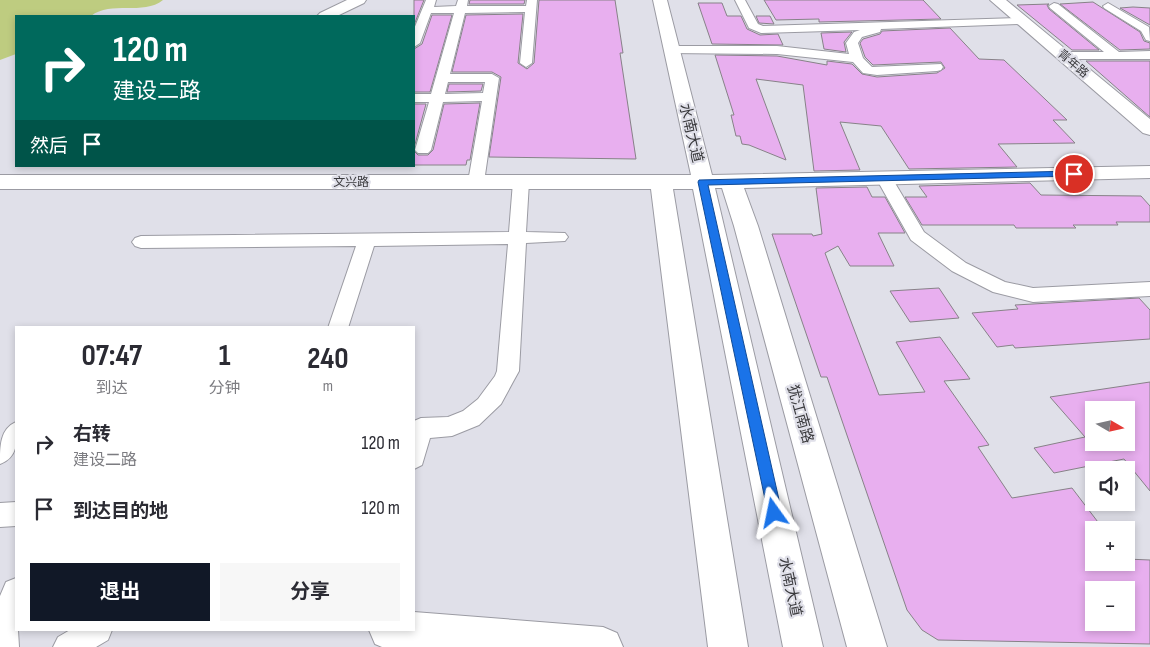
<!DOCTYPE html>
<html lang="zh">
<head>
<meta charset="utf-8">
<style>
  body { margin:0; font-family:"Sofia Sans Condensed","Noto Sans SC",sans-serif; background:#f7f7f7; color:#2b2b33; height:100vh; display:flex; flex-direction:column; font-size:19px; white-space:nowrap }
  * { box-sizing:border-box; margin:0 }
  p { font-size:16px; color:#7c7c81 }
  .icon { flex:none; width:28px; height:28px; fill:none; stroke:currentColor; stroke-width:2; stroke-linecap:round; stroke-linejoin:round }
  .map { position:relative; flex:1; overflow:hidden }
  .details { position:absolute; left:15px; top:326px; width:400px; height:305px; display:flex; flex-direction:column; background:#fff; border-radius:0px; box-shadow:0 2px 8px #0003 }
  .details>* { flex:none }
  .banner { position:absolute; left:15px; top:15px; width:400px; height:152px; border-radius:0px; box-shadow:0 2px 8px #0003; background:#00695c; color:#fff; overflow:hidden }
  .needle { width:32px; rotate:99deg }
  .controls { position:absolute; left:1085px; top:401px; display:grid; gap:10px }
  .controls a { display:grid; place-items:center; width:50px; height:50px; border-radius:0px; background:#fff; box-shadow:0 2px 8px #0003; font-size:25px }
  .pin { position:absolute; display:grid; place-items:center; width:42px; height:42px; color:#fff; margin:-21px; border:2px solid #fff; border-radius:50%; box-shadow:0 1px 5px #0007 }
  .me { position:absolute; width:55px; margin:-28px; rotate:348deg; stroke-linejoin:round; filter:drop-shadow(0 0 4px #0008) }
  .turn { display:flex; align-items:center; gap:18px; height:105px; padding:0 15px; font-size:22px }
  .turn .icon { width:65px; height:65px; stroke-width:2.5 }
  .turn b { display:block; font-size:35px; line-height:42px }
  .then { display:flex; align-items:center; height:48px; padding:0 15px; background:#0003; gap:10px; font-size:19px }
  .eta { display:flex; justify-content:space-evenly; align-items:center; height:85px; text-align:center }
  .eta b { font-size:30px; font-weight:700; line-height:35px }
  .primary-button { display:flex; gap:10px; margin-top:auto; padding:10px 15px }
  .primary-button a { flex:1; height:58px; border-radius:0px; background:#111827; color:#fff; font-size:20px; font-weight:700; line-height:58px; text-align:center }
  .primary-button a+a { background:#f7f7f7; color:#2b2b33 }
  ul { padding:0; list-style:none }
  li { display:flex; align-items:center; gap:15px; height:65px; padding:0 15px }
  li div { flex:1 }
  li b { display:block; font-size:19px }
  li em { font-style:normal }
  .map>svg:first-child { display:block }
</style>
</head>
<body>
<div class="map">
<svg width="1150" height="647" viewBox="0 0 1150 647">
  <rect width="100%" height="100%" fill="#e0e0e9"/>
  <!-- green -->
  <path fill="#becc80" d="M0,0H163C143,16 111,0 91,16H16V54L0,60Z"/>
  <!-- building -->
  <path fill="#e8afef" stroke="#878288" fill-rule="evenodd" d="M414,0H424L414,25Z
    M470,0H525L524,4H469Z
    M539,0H615L623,53H620L636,159L489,157L501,77L492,72H452L466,15L523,14L518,63L527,69L534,63Z
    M764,0H923L941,19L819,22V19L776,20Z
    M1093,2L1140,32L1144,41L1150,43V49L1120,50L1060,4Z
    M698,3H722L727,16H741L747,29L760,35L778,34L783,45L712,44Z
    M1049,4L1047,5L1049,9L1099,50H1072L1017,5Z
    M1133,7L1150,8V25L1120,8Z
    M432,15H452L430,92H414V49L422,44Z
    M756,16H770L774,24L759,23Z
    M950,28L979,59L1004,60L1067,120H1053L1075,143L998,144L1017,167L909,169L881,126L840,122L860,170L814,171L803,85L756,79L786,160L749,145L742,144L740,136H736L731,115H734L715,55L777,56L827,65V61L852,64L862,74L877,77L937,73L945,68L941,62L873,65L865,57L860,43L863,39L880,34L882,31Z
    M852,32L844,42L846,52L824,49L821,33Z
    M1086,61H1150V117L1143,111Z
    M449,84H483L481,91L447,92Z
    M480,103L470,160H467L466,165H414V151L418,155H428L433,150L444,104Z
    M414,104H426L414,148Z
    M1030,183L1041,195L1141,196L1150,206V222H1116L1118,225H1073L1076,228H1016L1014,225H922L905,197H927L919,186Z
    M867,187L872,197H885L905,233H878L894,266H850L838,246L825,253L879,395L925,392L896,342L940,337L970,379L944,381L989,445L978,447L1012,498L1072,488L1104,530H1094V562H1126V559L1150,560V644L938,640L922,630L907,610L827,377H821L772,234H812L813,236L822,234L816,188ZM1094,590H1126V622H1094Z
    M939,288L959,318L910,322L890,291Z
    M1139,298L1150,310V339L1015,348L1013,345L997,347L972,313L1018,309L1015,305Z
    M1150,382V491L1124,459L1054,473L1034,448L1085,437L1050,397ZM1094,410H1126V442H1094Z"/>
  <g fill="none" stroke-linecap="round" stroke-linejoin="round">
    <defs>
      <path id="street" d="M426,0H436L434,7L456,6L458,0H468L467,6H526L527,0H537L532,63L526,67L520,63L525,12L465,13L450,74H492L499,78L484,182L482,185H470L468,182L482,101L443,102L431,150L428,153H418L415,150L429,102H414V94H431L454,13H431L420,43L414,47V29ZM448,82H485L483,93L445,94Z
        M735,0H745L758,24L763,26L1021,18L1027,21L1021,24L881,29L880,32L862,37L858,43L863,58L872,67L941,64L943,67L941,70L937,71L877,75L863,73L853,62L777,54L668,53L666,50L668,47L672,46H777L849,54L846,43L854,32L860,30L761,33L749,28Z
        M1054,3L1058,4L1119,52L1150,51V59H1059L1057,56L1063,52H1104L1050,8L1049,6Z
        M1108,3L1149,27L1150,41L1146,40L1141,31L1104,8L1103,6Z
        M884,173L890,175L892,178L924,232L966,263L1005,282L1033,288L1150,282V296L1033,302L993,292L952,271L911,240L876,178L878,175Z
        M521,177L527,179L529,182L526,232L565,233L568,237L565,241L526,243L519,371L514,380L501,404L479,425L452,436L430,438L422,465L414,469V421L421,418L448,417L463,411L478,399L495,376L497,371L508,244L374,246L348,328H328L356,246L141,248L135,246L132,242L135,238L141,236L509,232L513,182L515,179Z
        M16,422C17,439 19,457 0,464C0,446 0,429 16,422Z
        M16,502V526L0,527V503Z
        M16,578V630H18L19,647H0V596L6,582Z
        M70,630H112L108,640L96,647H53L58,637Z"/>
      <path id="secondary" d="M347,0H366L364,3L337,16H317L320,13Z
        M653,0H667L712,175L1150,166V178L744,188L758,226L887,647H847L734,226L722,188H715L823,647H783L693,189H673L748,647H708L651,189H0V175H691Z
        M990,0H1006L1150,119V135L1143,133Z
        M414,612L603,627L617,633L623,647H382L375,644L369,630H414Z"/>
    </defs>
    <!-- street casing -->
    <use href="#street" stroke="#9b9ba3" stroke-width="2"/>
    <!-- secondary casing -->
    <use href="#secondary" stroke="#9b9ba3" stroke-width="2"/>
    <!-- street -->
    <use href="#street" fill="#fff" fill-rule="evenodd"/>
    <!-- secondary -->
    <use href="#secondary" fill="#fff" fill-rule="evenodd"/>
  </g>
  <!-- route -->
  <path fill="#1a73e8" stroke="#114b97" d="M1074,171L1077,172V176L708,185L782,513L779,518L774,520L769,518L698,182L699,180Z"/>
  <g text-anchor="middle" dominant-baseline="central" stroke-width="4.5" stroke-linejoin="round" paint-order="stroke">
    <!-- far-street labels -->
    <g font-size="12" fill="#39393c" stroke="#e0e0e9">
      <text transform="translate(1073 64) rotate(40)">青年路</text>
      <text x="351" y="182">文兴路</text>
    </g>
    <!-- street labels -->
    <g font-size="15" fill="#39393c" stroke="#e0e0e9">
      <text transform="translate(691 133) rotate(77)">水南大道</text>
      <text transform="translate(800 414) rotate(74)">犹江南路</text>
      <text transform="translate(790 587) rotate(78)">水南大道</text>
    </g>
  </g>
</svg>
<div class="controls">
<a><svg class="needle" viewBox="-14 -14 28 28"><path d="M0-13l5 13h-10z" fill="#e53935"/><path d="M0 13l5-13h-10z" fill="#7c7c81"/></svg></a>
<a><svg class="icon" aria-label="sound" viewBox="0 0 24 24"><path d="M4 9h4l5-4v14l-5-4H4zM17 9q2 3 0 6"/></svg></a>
<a>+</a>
<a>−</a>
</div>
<div class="pin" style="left:1074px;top:174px;background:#d93025"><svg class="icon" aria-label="arrive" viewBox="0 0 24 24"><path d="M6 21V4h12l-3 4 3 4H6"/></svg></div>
<svg class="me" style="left:774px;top:513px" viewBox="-20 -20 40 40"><path d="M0-17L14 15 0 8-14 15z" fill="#1a73e8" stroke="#fff" stroke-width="4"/></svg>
<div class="banner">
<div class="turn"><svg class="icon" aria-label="right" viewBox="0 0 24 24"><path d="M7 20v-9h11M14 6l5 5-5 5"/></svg><div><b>120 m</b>建设二路</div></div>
<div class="then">然后<svg class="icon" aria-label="arrive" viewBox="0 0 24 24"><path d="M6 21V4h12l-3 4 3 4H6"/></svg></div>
</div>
<section class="details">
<div class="eta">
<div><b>07:47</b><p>到达</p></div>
<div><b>1</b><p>分钟</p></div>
<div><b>240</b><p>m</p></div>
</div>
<ul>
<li><svg class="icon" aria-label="right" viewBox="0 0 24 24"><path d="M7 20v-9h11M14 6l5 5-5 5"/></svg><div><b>右转</b><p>建设二路</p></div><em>120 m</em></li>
<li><svg class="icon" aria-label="arrive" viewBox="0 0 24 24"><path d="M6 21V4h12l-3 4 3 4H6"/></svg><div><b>到达目的地</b></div><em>120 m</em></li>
</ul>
<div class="primary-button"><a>退出</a><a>分享</a></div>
</section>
</div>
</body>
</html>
